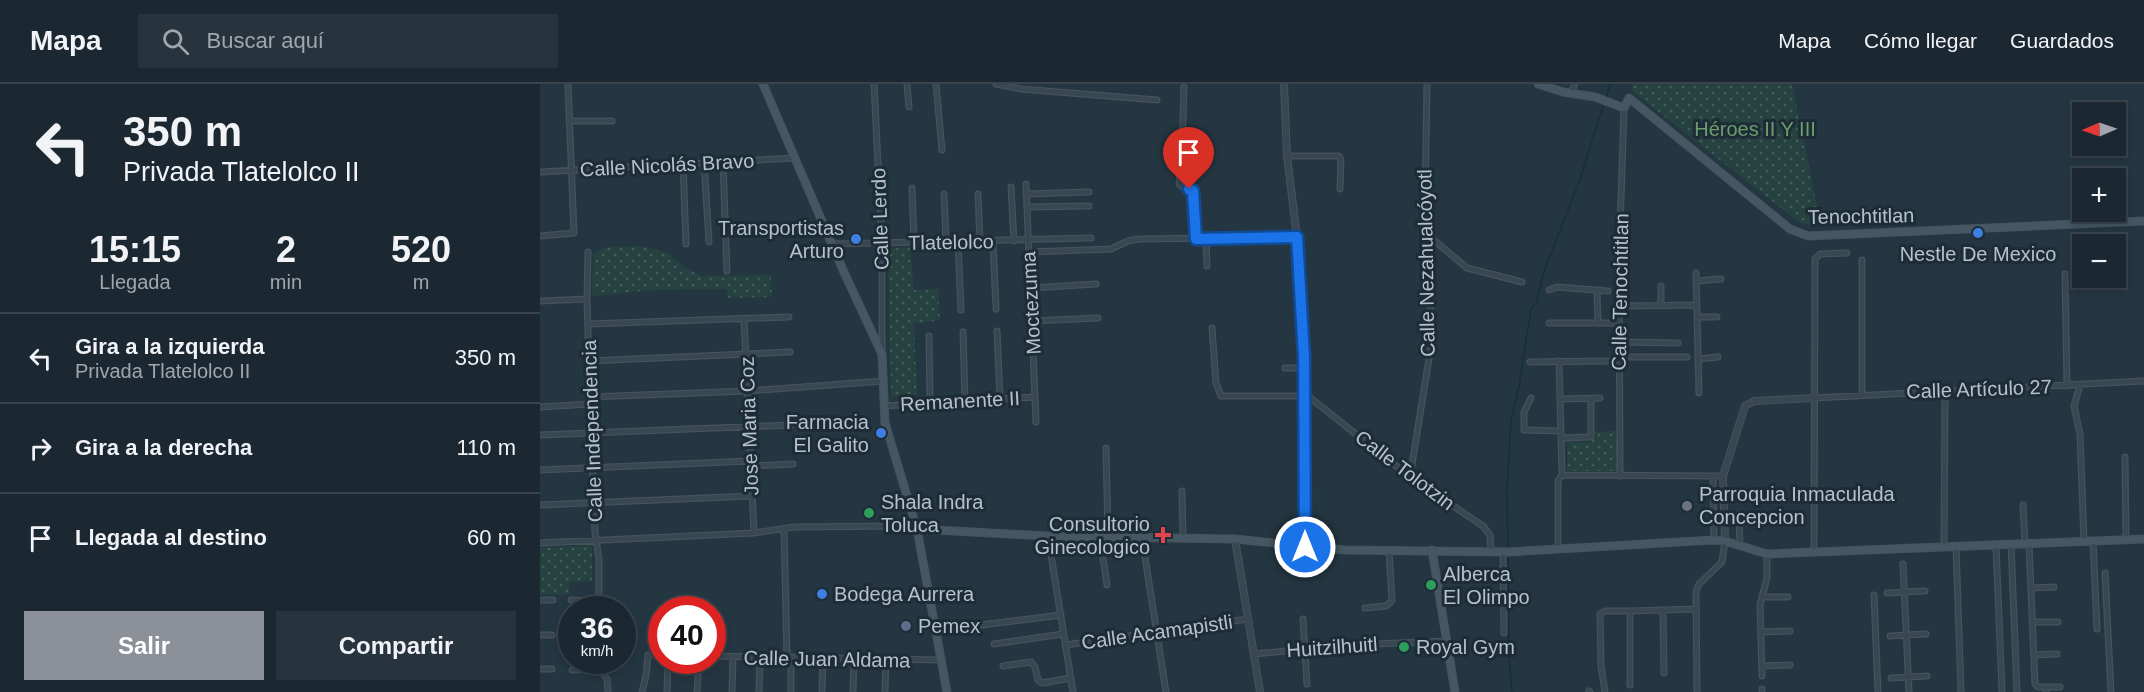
<!DOCTYPE html>
<html lang="es">
<head>
<meta charset="utf-8">
<style>
  body { margin:0; font-family:Arial,sans-serif; background:#28343d; color:#f1f3f6; height:100vh; display:flex; flex-direction:column; font-size:22px; white-space:nowrap }
  * { box-sizing:border-box; margin:0 }
  p { font-size:20px; color:#a0a6ab }
  .icon { flex:none; width:33px; height:33px; fill:none; stroke:currentColor; stroke-width:2; stroke-linecap:round; stroke-linejoin:round }
  .map { position:relative; flex:1; overflow:hidden }
  .side { display:flex; flex-direction:column; background:#1b2831; width:540px }
  .side>* { flex:none }
  .hud { background:#1b2831; color:#f1f3f6; overflow:hidden }
  .needle { width:39px; rotate:268deg }
  .tools { position:absolute; left:1532px; top:18px; display:grid; gap:12px }
  .tools a { display:grid; place-items:center; width:54px; height:54px; border-radius:0px; background:#1b2831; box-shadow:0 3px 9px #0003,0 0 0 2px #39444d; font-size:30px }
  .speed { position:absolute; left:18px; top:512px; display:flex; gap:12px; font-size:30px; font-weight:700; text-align:center }
  .speed>* { display:grid; place-content:center; width:78px; height:78px; border-radius:50%; background:#1b2831; box-shadow:0 3px 9px #0003,0 0 0 2px #39444d; line-height:1 }
  .speed small { font-size:15px; font-weight:400 }
  .speed .limit { border:9px solid #d22; background:#fff; color:#111 }
  .pin { position:absolute; display:grid; place-items:center; width:51px; height:51px; color:#fff; margin:-62px -26px; border-radius:50% 50% 50% 0; rotate:-45deg; box-shadow:0 0 6px #0007 }
  .pin .icon { rotate:45deg }
  .me { position:absolute; width:66px; margin:-33px; rotate:0deg; stroke-linejoin:round; filter:drop-shadow(0 0 4px #0008) }
  .turn { display:flex; align-items:center; gap:21px; height:126px; padding:0 24px; font-size:27px }
  .turn .icon { width:78px; height:78px; stroke-width:2.5 }
  .turn b { display:block; font-size:42px; line-height:51px }
  .eta { display:flex; justify-content:space-evenly; align-items:center; height:102px; text-align:center }
  .eta b { font-size:36px; font-weight:800; line-height:42px }
  .cta { display:flex; gap:12px; margin-top:auto; padding:12px 24px }
  .cta a { flex:1; height:69px; border-radius:0px; background:#8c9099; color:#fff; font-size:24px; font-weight:800; line-height:69px; text-align:center }
  .cta a+a { background:#28343d; color:#f1f3f6 }
  ul { padding:0; list-style:none }
  li { display:flex; align-items:center; gap:18px; height:90px; padding:0 24px; border-top:2px solid #39444d }
  li div { flex:1 }
  li b { display:block; font-size:22px }
  li em { font-style:normal }
  header { display:flex; align-items:center; gap:36px; box-sizing:border-box; height:84px; padding:0 30px; background:#1b2831; border-bottom:2px solid #39444d }
  header strong { font-size:28px }
  nav { display:flex; gap:33px; margin-inline-start:auto; font-size:21px }
  .search { width:420px; height:54px; background:#28343d; display:flex; align-items:center; gap:15px; box-sizing:border-box; padding:0 21px; border-radius:0px; color:#a0a6ab; font-size:22px }
  main { display:flex; flex:1; min-height:0 }
  .map>svg:first-child { display:block }
</style>
</head>
<body>
<header>
<strong>Mapa</strong>
<div class="search"><svg class="icon" aria-label="search" viewBox="0 0 24 24"><circle cx="10" cy="10" r="6"/><path d="M15 15l6 6"/></svg>Buscar aquí</div>
<nav><a>Mapa</a><a>Cómo llegar</a><a>Guardados</a></nav>
</header>
<main>
<section class="side">
<div class="hud">
<div class="turn"><svg class="icon" aria-label="left" viewBox="0 0 24 24"><path d="M17 20v-9H6M10 6l-5 5 5 5"/></svg><div><b>350 m</b>Privada Tlatelolco II</div></div>
</div>
<div class="eta">
<div><b>15:15</b><p>Llegada</p></div>
<div><b>2</b><p>min</p></div>
<div><b>520</b><p>m</p></div>
</div>
<ul>
<li><svg class="icon" aria-label="left" viewBox="0 0 24 24"><path d="M17 20v-9H6M10 6l-5 5 5 5"/></svg><div><b>Gira a la izquierda</b><p>Privada Tlatelolco II</p></div><em>350 m</em></li>
<li><svg class="icon" aria-label="right" viewBox="0 0 24 24"><path d="M7 20v-9h11M14 6l5 5-5 5"/></svg><div><b>Gira a la derecha</b></div><em>110 m</em></li>
<li><svg class="icon" aria-label="arrive" viewBox="0 0 24 24"><path d="M6 21V4h12l-3 4 3 4H6"/></svg><div><b>Llegada al destino</b></div><em>60 m</em></li>
</ul>
<div class="cta"><a>Salir</a><a>Compartir</a></div>
</section>
<div class="map">
<svg width="1604" height="608" viewBox="0 0 1604 608">
  <defs>
    <pattern id="park-dots" width="8" height="8" patternUnits="userSpaceOnUse" patternTransform="scale(1.5)"><rect width="8" height="8" fill="#264240"/><path d="M2 2h.1M6 6h.1" fill="none" stroke="#435c5a" stroke-width="1.8" stroke-linecap="round"/></pattern>
  </defs>
  <rect width="100%" height="100%" fill="#243641"/>
  <!-- park -->
  <path fill="url(#park-dots)" d="M1093,0H1252L1281,142L1260,139L1092,7Z
    M100,162L126,168L143,182L161,192L231,191L232,213L188,214L187,205L113,206L52,212L53,169L67,163Z
    M370,163L374,206L398,205L400,236L374,240L377,311L351,313L348,165Z
    M1077,347V387H1027V358H1051L1055,354V348Z
    M52,461V497L29,498V510L0,511V464Z"/>
  <g fill="none" stroke-linecap="round" stroke-linejoin="round">
    <!-- stream -->
    <path stroke="#162f40" stroke-width="1.5" d="M1066,14L1070,0
      M968,466L967,407L971,336L979,302L991,225L996,219L1004,187L1039,98L1064,19
      M968,471L969,570L972,608"/>
    <defs>
      <path id="minor" d="M334,0L342,159V267
        M367,0L369,23
        M396,0L402,66
        M456,0L481,5L617,16
        M644,3L642,66L639,100L642,103L653,107L656,155
        M1031,9L1035,0
        M29,37H72
        M747,72H799L801,76L800,105
        M183,77L187,187
        M164,78L169,158
        M143,79L146,160
        M0,88L254,74
        M486,100L496,338
        M471,103L474,157
        M372,104L374,159
        M404,110L406,158
        M438,110L440,158
        M486,110L549,108
        M487,123L549,122
        M0,152L34,149L28,0
        M889,152L927,184L982,198
        M666,155L667,182
        M418,158L421,226
        M453,158L456,225
        M292,160L551,154
        M48,168L47,215L51,350L55,449L59,475V525
        M489,168L571,165L588,157L599,155L757,153
        M1322,176V310
        M1156,189L1159,309
        M1525,190L1527,302
        M1156,197L1181,195
        M1121,202V221
        M491,204L556,200
        M1009,206L1017,203L1068,207
        M1057,206L1058,239
        M0,217L47,215
        M1079,222L1157,221
        M1157,233H1177
        M204,235L214,449
        M492,237L558,234
        M1009,239H1079
        M48,240L249,233
        M672,244L676,299L681,312H768L870,393L943,442L950,451L951,468
        M457,247L460,315
        M423,248L425,317
        M389,252L390,319
        M1079,258L1138,259
        M1079,273H1147
        M1158,275L1178,273
        M49,277L250,268
        M1019,277L1022,391
        M990,278L1068,277
        M745,284H765
        M1540,301L1534,322L1540,350L1544,457
        M50,313L207,307L343,297
        M991,314L984,328V346L1021,347
        M1274,314L1604,297
        M1021,315L1060,314
        M344,322L495,313
        M0,323L50,320
        M0,351L251,341
        M1022,354L1051,353V314
        M566,364L568,453
        M1585,373L1586,455
        M210,382L253,380
        M0,386L210,377
        M1022,391L1183,392
        M1080,392L1079,177L1084,24
        M1173,392L1174,456
        M870,393L891,262L889,152L885,122L887,0
        M642,407L643,454
        M0,421L211,412
        M1483,421L1485,459
        M1199,430L1200,462
        M244,445L247,574
        M508,452L533,608
        M560,453L567,501
        M602,454L626,608
        M1553,457L1557,545
        M0,459L214,449L254,443L363,442L377,445
        M1489,459L1495,600L1498,603H1506V608
        M1471,460L1477,608
        M1456,461L1462,608
        M1404,462L1405,307
        M1416,462L1421,608
        M1018,465V397L1022,391
        M963,468L964,549
        M1274,469L1275,175L1280,170L1307,169
        M1363,480L1369,608
        M1565,489L1571,608
        M1491,504L1514,503
        M1347,509L1385,507
        M1334,511L1338,608
        M1222,513H1248
        M0,516H13
        M31,516L59,517
        M825,524L846,522L852,517L849,466
        M1123,526L1124,589
        M763,535L767,600
        M1492,538H1518
        M441,541L521,531
        M1221,548L1250,547
        M0,551H12
        M1350,552L1386,550
        M454,560L523,550
        M525,561L708,535
        M714,570L811,561L906,557
        M1494,571L1517,570
        M172,572L402,576
        M58,576L59,584L67,595L68,608
        M463,582L491,578L495,583L498,596L502,599L531,594
        M1222,582L1250,581
        M0,585H12
        M32,586L60,585
        M1222,592L1220,521L1227,494V470
        M1351,594L1387,592
        M1090,601V527L1155,525
        M1506,603H1520
        M1222,605V608
        M1049,607L1050,608
        M102,608L106,592L108,571L122,570
        M127,608L128,576
        M157,608L159,576
        M192,608L193,573
        M219,608L220,574
        M251,608V574
        M282,608L283,575
        M313,608L314,576
        M345,608L346,576
        M1065,608L1061,582L1060,530L1065,527H1090
        M1157,608L1156,507L1159,500L1182,478L1185,457"/>
      <path id="tertiary" d="M744,0L747,72L757,153L764,272L765,463
        M695,455L720,608
        M1185,457L1183,392L1205,322L1214,317L1274,314"/>
      <path id="secondary" d="M223,0L303,186L342,270L345,339L377,445L407,608
        M998,0L1023,8L1055,13L1084,24L1088,16
        M1089,14L1250,145L1268,152L1604,137
        M377,445L508,452L695,455L805,466L967,468L1174,456L1185,457L1227,470L1604,455
        M892,466L915,608"/>
    </defs>
    <!-- minor casing -->
    <use href="#minor" stroke="#45535d" stroke-width="7"/>
    <!-- tertiary casing -->
    <use href="#tertiary" stroke="#45535d" stroke-width="8"/>
    <!-- secondary casing -->
    <use href="#secondary" stroke="#45535d" stroke-width="9"/>
    <!-- minor -->
    <use href="#minor" stroke="#384751" stroke-width="4.5"/>
    <!-- tertiary -->
    <use href="#tertiary" stroke="#384751" stroke-width="6"/>
    <!-- secondary -->
    <use href="#secondary" stroke="#465764" stroke-width="7"/>
  </g>
  <g fill="none" stroke-linecap="round" stroke-linejoin="round">
    <defs>
      <path id="route" d="M649,105L653,107L656,155L757,153L764,272L765,463"/>
    </defs>
    <!-- route casing -->
    <use href="#route" stroke="#114b97" stroke-width="15"/>
    <!-- route -->
    <use href="#route" stroke="#1a73e8" stroke-width="10"/>
  </g>
  <!-- markers -->
  <g fill="#3f7fe0" stroke="#1d2c36" stroke-width="2">
    <circle cx="1438" cy="149" r="6"/>
    <circle cx="316" cy="155" r="6"/>
    <circle cx="341" cy="349" r="6"/>
    <circle cx="282" cy="510" r="6"/>
  </g>
  <circle fill="#6b7280" stroke="#1d2c36" stroke-width="2" cx="1147" cy="422" r="6"/>
  <g fill="#2e9e5b" stroke="#1d2c36" stroke-width="2">
    <circle cx="329" cy="429" r="6"/>
    <circle cx="891" cy="501" r="6"/>
    <circle cx="864" cy="563" r="6"/>
  </g>
  <path fill="#e0444e" stroke="#1d2c36" stroke-width="2" d="M620 442h6v6h6v6h-6v6h-6v-6h-6v-6h6z"/>
  <circle fill="#5c6f8a" stroke="#1d2c36" stroke-width="2" cx="366" cy="542" r="6"/>
  <g text-anchor="middle" dominant-baseline="central" stroke-width="6" stroke-linejoin="round" paint-order="stroke">
    <!-- park labels -->
    <g font-size="20" fill="#6b9e6d" stroke="#1d2c36">
      <text x="1215" y="45">Héroes II Y III</text>
    </g>
    <!-- street labels -->
    <g font-size="20" fill="#b5c2cb" stroke="#1d2c36">
      <text transform="translate(127 81) rotate(-3)">Calle Nicolás Bravo</text>
      <text transform="translate(1321 132) rotate(-1)">Tenochtitlan</text>
      <text transform="translate(340 135) rotate(-92)">Calle Lerdo</text>
      <text transform="translate(411 158) rotate(-1)">Tlatelolco</text>
      <text transform="translate(886 179) rotate(-91)">Calle Nezahualcóyotl</text>
      <text transform="translate(1080 208) rotate(-89)">Calle Tenochtitlan</text>
      <text transform="translate(491 219) rotate(-93)">Moctezuma</text>
      <text transform="translate(1439 305) rotate(-2)">Calle Artículo 27</text>
      <text transform="translate(420 317) rotate(-3)">Remanente II</text>
      <text transform="translate(209 342) rotate(-92)">Jose Maria Coz</text>
      <text transform="translate(52 347) rotate(-92)">Calle Independencia</text>
      <text transform="translate(865 386) rotate(37)">Calle Tolotzin</text>
      <text transform="translate(617 548) rotate(-8)">Calle Acamapistli</text>
      <text transform="translate(792 563) rotate(-4)">Huitzilhuitl</text>
      <text transform="translate(287 575) rotate(1)">Calle Juan Aldama</text>
    </g>
    <!-- poi labels -->
    <g font-size="20" fill="#b5c2cb" stroke="#1d2c36" text-anchor="start">
      <text x="304" y="144" text-anchor="end">Transportistas<tspan x="304" dy="23">Arturo</tspan></text>
      <text x="1438" y="170" text-anchor="middle">Nestle De Mexico</text>
      <text x="329" y="338" text-anchor="end">Farmacia<tspan x="329" dy="23">El Galito</tspan></text>
      <text x="1159" y="410">Parroquia Inmaculada<tspan x="1159" dy="23">Concepcion</tspan></text>
      <text x="341" y="418">Shala Indra<tspan x="341" dy="23">Toluca</tspan></text>
      <text x="610" y="440" text-anchor="end">Consultorio<tspan x="610" dy="23">Ginecologico</tspan></text>
      <text x="903" y="490">Alberca<tspan x="903" dy="23">El Olimpo</tspan></text>
      <text x="294" y="510">Bodega Aurrera</text>
      <text x="378" y="542">Pemex</text>
      <text x="876" y="563">Royal Gym</text>
    </g>
  </g>
</svg>
<div class="tools">
<a><svg class="needle" viewBox="-14 -14 28 28"><path d="M0-13l5 13h-10z" fill="#e53935"/><path d="M0 13l5-13h-10z" fill="#a0a6ab"/></svg></a>
<a>+</a>
<a>−</a>
</div>
<div class="speed"><div>36<small>km/h</small></div><div class="limit">40</div></div>
<div class="pin" style="left:649px;top:105px;background:#d93025"><svg class="icon" aria-label="arrive" viewBox="0 0 24 24"><path d="M6 21V4h12l-3 4 3 4H6"/></svg></div>
<svg class="me" style="left:765px;top:463px" viewBox="-20 -20 40 40"><circle r="17" fill="#1a73e8" stroke="#fff" stroke-width="3"/><path d="M0-11L8 9 0 5-8 9z" fill="#fff"/></svg>
</div>
</main>
</body>
</html>
